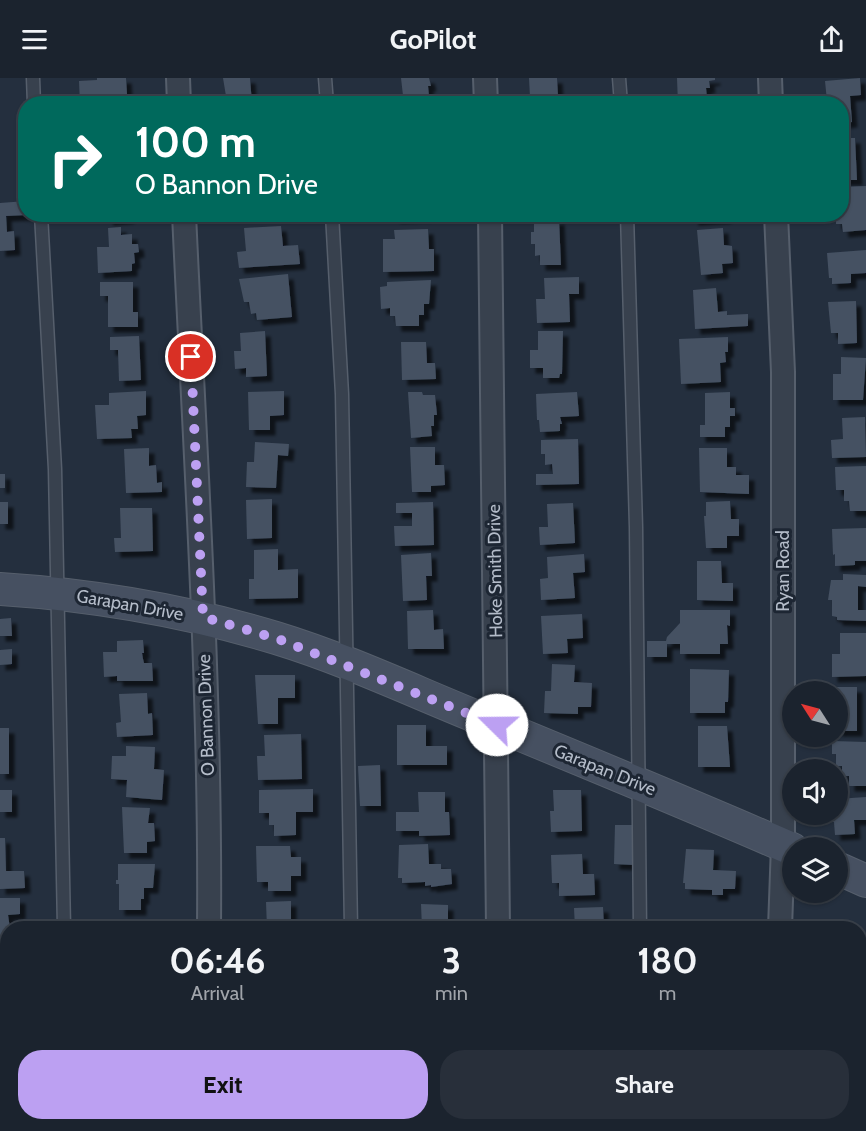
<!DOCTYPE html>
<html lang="en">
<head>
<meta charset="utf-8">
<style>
  body { margin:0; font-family:Cabin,sans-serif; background:#282f3a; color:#f1f3f6; height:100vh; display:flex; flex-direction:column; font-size:22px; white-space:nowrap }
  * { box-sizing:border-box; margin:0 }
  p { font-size:20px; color:#a0a4aa }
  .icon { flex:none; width:33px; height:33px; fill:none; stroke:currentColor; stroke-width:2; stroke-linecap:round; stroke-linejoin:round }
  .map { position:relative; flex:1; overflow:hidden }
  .details { position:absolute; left:0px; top:843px; width:867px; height:210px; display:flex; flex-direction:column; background:#1b232e; border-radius:24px 24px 0 0; box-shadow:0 2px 4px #0004,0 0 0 2px #39404a }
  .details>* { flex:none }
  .guide { position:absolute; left:18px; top:18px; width:831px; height:126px; border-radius:24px; box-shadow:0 2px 4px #0004,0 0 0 2px #39404a; background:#00695c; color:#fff; overflow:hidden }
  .needle { width:39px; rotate:306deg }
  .buttons { position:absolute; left:782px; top:603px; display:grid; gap:12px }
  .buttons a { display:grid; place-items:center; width:66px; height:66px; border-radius:50%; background:#1b232e; box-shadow:0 2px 4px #0004,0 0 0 2px #39404a; font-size:30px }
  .pin { position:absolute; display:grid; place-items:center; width:51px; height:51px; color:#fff; margin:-26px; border:3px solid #fff; border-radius:50%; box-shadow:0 2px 6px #0007 }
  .me { position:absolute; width:66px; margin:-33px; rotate:292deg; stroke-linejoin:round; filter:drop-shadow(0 0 4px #0008) }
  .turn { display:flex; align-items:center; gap:21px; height:126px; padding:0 18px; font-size:27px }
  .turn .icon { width:78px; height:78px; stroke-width:2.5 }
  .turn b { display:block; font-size:42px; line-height:51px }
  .eta { display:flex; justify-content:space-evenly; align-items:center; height:102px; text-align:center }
  .eta b { font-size:36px; font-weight:700; line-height:42px }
  .cta { display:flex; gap:12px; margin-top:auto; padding:12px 18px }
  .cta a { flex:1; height:69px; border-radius:24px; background:#bca0f2; color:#111; font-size:24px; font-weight:700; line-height:69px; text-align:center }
  .cta a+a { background:#282f3a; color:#f1f3f6 }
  header { display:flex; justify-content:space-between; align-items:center; height:78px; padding:0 18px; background:#1b232e; font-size:27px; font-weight:700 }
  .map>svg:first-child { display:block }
</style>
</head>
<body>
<header><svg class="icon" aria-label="menu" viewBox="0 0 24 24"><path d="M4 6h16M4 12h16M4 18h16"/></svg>GoPilot<svg class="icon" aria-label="share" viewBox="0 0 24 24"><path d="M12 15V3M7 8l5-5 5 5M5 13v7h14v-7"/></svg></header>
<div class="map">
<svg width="866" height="1053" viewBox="0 0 866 1053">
  <defs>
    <filter id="shadow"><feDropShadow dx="5.5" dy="5.5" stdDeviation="1.5" flood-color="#0009"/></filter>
  </defs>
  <rect width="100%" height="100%" fill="#242f3e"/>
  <!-- building -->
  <path fill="#455162" filter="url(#shadow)" d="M97,0H126L127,16H121L122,26H80L79,3L97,2Z
    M223,0H250L252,26H231V18H226Z
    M401,0H429L431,8H428L429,18H433L434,26H404Z
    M529,0H557L558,18L530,19Z
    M677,0H715V2L709,3L710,10H706L707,20H699L700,26H678Z
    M860,0L861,17L850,18L852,44L842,45V26H818L817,24L827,23L825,3Z
    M842,60H855L857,102H842Z
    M866,108V152L843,154L842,146H836V136H842V109Z
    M26,123V137L6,138L7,154L14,153L15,172L0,173V125Z
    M107,136H129V140L108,142Z
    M394,136H427V138L395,140Z
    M693,136H726V140L693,142Z
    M559,141L561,187H540V177L535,178V166H531V154H534V144Z
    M281,148L283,168L298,167L300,186L239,190L237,174L246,173L244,150Z
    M121,149V157L132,156V166H138L139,174L134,175L135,185L132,186V193L98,195L97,169H109L108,150Z
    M723,150L724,167L732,168L733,185L722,186L723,195L701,197L697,152Z
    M428,151L429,171H434V193L383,194V161H395L394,152Z
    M866,172V195L851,196V205L832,206V200H829L827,175Z
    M288,196L292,239L257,242L256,235L251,236L249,224H244L239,201Z
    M579,199V216H569L570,244L537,245L536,221H545L544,200Z
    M431,202L429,226H424V237H419V248H396L395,238H390V230L381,231L380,209L387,208V204Z
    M100,204H133V234H138V249H108V218H100Z
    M716,210L718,234L727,233V237L748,236V248L695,251L693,212Z
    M856,223L857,265L838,266V255H831L828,224Z
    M265,253L267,298L246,299V290L235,291L234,273H241L240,255Z
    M538,253H563L562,296H560L559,300H543V290H530V272H538Z
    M139,258L141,302L119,303L118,272H110V259Z
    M728,259V274H725L726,284L720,285L721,304L681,306L679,261Z
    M401,264H426L427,285H435L436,301L402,302Z
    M841,279L866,280L863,322H833V296H841Z
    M146,313V337L137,338L138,351H131L132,360L97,361L95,327H109V315Z
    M284,313V337L270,338V352H249L248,314Z
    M408,314H422L423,317H435L437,337H434V348H431L432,358L411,360Z
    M577,314L579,338L560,339L562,346H560V353L540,354L539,342H537L536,316Z
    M730,314V330H735V338H730V349H725V359H700V347H705V315Z
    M865,339L866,379L832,380L831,362L843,361L842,340Z
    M578,361L579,406L536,407V396H553L552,386L545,387V376H541V362Z
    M255,364L289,366L288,378L278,377L276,410L246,409L247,384H254Z
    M410,369H435V387H444L445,407L431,408V414H412Z
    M149,370V388L156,387L157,405L162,404V414L126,415L124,371Z
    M699,370H727V389H736V397H749V416L700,414Z
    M866,388V433H850L849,423H844V412H836L835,389Z
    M0,396H5V410H0Z
    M272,421V460L247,461L246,422Z
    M730,423L731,441H739V458H727V470H706L704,438H706V424Z
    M0,424H8V446H0Z
    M433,424L434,467L395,468L394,448H412V435H396V425Z
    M573,425L575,465L540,467L539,449H548L547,426Z
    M120,430H152L153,473L115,474L114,460H121Z
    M866,450V483H855V487L835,488V476L833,477L832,451Z
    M278,471V492L298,491V520L249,521V501H254V472Z
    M431,475L432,498H426L427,522L403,523L401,477Z
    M584,476L585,494L573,495L575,520L541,522L540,501L548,500L547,479Z
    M697,483H721L722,505H733V523L697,522Z
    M843,496L866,497V509L858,508V532H866V543L837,542V539L832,538V522H828L831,502H843Z
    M433,532L434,552L443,551L444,571H408L407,533Z
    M680,532H730V548L727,547L728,566H720V576H680V566H667V579H647V563H666L667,559L680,545Z
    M582,536L583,560L567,561L568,575L543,576L541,538Z
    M11,540L12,558H0V541Z
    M840,555H866V598L832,599V576H840Z
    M143,562L144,575H142L143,581L144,585H152L153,603H117V598L104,599L103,574H117V563Z
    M12,571V586L0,587V572Z
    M552,586L575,587L574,604L592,605L591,629H578V636L544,635L545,613H551Z
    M690,591L729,592L728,624H725V635H690Z
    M255,597H295V620H278V646H258Z
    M832,609H857V653H837V614H832Z
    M147,615L148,636L152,635L153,657L117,659L116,645L121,644L119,616Z
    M397,647H426V668H447V687H397Z
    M698,648H727L730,689H698Z
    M0,650H9V696H0Z
    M301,656L302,701L258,702L257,678H265L264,657Z
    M832,663L866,664V708H849V698H842V688H836V676H832Z
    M126,668L155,669L154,691L164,692L162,722L126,719L127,702L111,701L112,678H126Z
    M380,687L381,728H360L358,688Z
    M313,711V734H296V757L274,758V747H269V735H259V712Z
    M0,712H12V734H0Z
    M553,712H581L582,753L551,754L550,733H554Z
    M418,714H445V734H449L450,757L419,758V753H396V734H419Z
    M866,719V742H854L855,756L835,757L834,744H831V736H837V721Z
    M122,729L150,730L148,745H154L155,763L147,764V775H124Z
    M615,747H635L634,787L614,786Z
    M0,760H5L6,793H24L25,810L0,811Z
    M428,766L429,786H441V791H451L452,806L431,809V807L425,808V804L402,805V800H398L399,767Z
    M256,768H290L291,779H301V798H291V813H268V804H257Z
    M686,771L714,772L713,792L736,793L735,811H723V817H712V812L685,811V805H683Z
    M582,776L583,796H594L595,817L559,818V805H552L551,777Z
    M118,786H155L153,810H144V821H141V832H119V806H116V802H118Z
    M0,820H20V836L8,837L10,850H8V863H0Z
    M291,823V842H303L304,850H267L266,824Z
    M421,826L448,827V847L456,848V850H422Z
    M603,829L604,850H575L574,830Z
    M113,844L147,845V850H113Z
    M683,846L712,847V850H683Z
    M0,880H8V920H0Z
    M860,925H863L862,946H866L865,969L860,968Z
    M0,930H8L7,976L0,975Z
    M0,993H8V1018H0Z
    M860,1001H866V1043H860Z
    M125,1046H149V1048H139V1053H124Z
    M553,1046H584L583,1050L553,1049Z
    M686,1046H720V1053H685Z
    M396,1047L426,1048V1053H396Z"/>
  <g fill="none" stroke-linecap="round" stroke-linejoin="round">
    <defs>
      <path id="lane" d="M33,0L34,26
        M325,0L327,26
        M619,0L621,26
        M41,136L55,391L64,850
        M332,136L342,316L351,850
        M627,136L636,449L640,850
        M60,1053L61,1046
        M349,1053V1046
        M638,1053V1046"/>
      <path id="street" d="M178,0L179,26
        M485,0L486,26
        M770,0L771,26
        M184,136C195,374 211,612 209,850
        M490,136L498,850
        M776,136L783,294V767L780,850
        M207,1053V1046
        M495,1053V1046
        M772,1053L773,1046"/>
      <path id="secondary" d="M0,511C93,517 187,533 276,560C348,582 417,615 487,643C589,685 691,727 792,771
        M837,790L866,803"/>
    </defs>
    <!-- lane casing -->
    <use href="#lane" stroke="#565f6c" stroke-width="15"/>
    <!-- street casing -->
    <use href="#street" stroke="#565f6c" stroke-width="26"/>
    <!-- secondary casing -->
    <use href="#secondary" stroke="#565f6c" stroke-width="34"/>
    <!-- lane -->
    <use href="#lane" stroke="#38414e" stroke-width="12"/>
    <!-- street -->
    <use href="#street" stroke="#38414e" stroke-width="22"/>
    <!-- secondary -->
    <use href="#secondary" stroke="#465061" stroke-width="32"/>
  </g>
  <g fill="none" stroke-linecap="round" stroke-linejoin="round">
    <!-- route -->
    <path stroke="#bca0f2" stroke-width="10" stroke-dasharray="0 18" d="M191,279L203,539L278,561L497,647"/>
  </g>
  <g text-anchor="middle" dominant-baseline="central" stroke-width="6" stroke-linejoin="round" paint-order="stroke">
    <!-- street labels -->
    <g font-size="18" fill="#b4bcc9" stroke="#1d2633">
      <text transform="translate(495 493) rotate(-91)">Hoke Smith Drive</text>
      <text transform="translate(783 493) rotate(-90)">Ryan Road</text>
      <text transform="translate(130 527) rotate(10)">Garapan Drive</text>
      <text transform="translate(206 637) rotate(-92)">O Bannon Drive</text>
      <text transform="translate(605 692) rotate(22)">Garapan Drive</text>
    </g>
  </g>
</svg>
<div class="buttons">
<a><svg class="needle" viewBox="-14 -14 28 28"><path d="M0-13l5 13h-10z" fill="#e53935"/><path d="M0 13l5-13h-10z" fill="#a0a4aa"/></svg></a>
<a><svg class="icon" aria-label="sound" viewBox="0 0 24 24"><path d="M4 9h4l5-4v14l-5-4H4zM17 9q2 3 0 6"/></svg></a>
<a><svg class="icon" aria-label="layers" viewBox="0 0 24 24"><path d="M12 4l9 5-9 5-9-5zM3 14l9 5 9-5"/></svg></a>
</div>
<div class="pin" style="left:191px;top:279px;background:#d93025"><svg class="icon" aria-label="arrive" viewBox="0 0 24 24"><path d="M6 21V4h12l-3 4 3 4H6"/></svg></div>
<svg class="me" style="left:497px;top:647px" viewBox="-20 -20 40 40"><circle r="19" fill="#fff"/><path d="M0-13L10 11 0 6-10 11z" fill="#bca0f2"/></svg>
<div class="guide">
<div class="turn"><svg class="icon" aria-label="right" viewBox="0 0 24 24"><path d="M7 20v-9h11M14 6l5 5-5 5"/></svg><div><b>100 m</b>O Bannon Drive</div></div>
</div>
<section class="details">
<div class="eta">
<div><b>06:46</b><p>Arrival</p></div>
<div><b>3</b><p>min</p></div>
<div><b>180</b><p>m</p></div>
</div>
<div class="cta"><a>Exit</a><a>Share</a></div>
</section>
</div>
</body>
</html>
